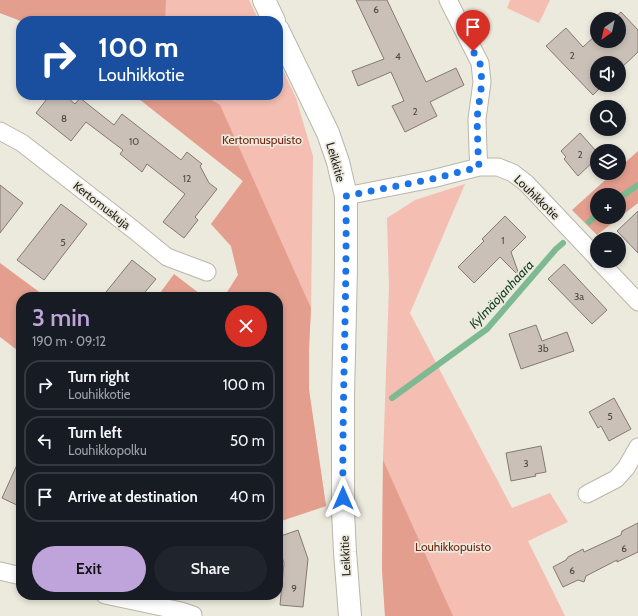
<!DOCTYPE html>
<html lang="en">
<head>
<meta charset="utf-8">
<style>
  body { margin:0; font-family:Cabin,sans-serif; background:#20242c; color:#f1f3f6; height:100vh; display:flex; flex-direction:column; font-size:15px; white-space:nowrap }
  * { box-sizing:border-box; margin:0 }
  p { font-size:13px; color:#9ea1a6 }
  .icon { flex:none; width:22px; height:22px; fill:none; stroke:currentColor; stroke-width:2; stroke-linecap:round; stroke-linejoin:round }
  .map { position:relative; flex:1; overflow:hidden }
  .sheet { position:absolute; left:16px; top:292px; width:267px; height:308px; display:flex; flex-direction:column; background:#171b24; border-radius:16px; box-shadow:0 2px 6px #0003 }
  .sheet>* { flex:none }
  .guide { position:absolute; left:16px; top:16px; width:267px; height:84px; border-radius:16px; box-shadow:0 2px 6px #0003; background:#1a4fa0; color:#fff; overflow:hidden }
  .needle { width:26px; rotate:214deg }
  .controls { position:absolute; left:590px; top:12px; display:grid; gap:8px }
  .controls a { display:grid; place-items:center; width:36px; height:36px; border-radius:50%; background:#171b24; box-shadow:0 2px 6px #0003; font-size:20px }
  .pin { position:absolute; display:grid; place-items:center; width:34px; height:34px; color:#fff; margin:-41px -17px; border-radius:50% 50% 50% 0; rotate:-45deg; box-shadow:0 0 4px #0007 }
  .pin .icon { rotate:45deg }
  .me { position:absolute; width:44px; margin:-22px; rotate:0deg; stroke-linejoin:round; filter:drop-shadow(0 0 3px #0008) }
  .turn { display:flex; align-items:center; gap:14px; height:84px; padding:0 16px; font-size:18px }
  .turn .icon { width:52px; height:52px; stroke-width:2.5 }
  .turn b { display:block; font-size:28px; line-height:34px }
  .round { display:grid; place-items:center; flex:none; width:42px; height:42px; border-radius:21px; background:#20242c }
  .summary { display:flex; align-items:center; justify-content:space-between; height:68px; padding:0 16px }
  h1 { font-size:24px; font-weight:600; line-height:30px; color:#bea4db }
  .button { display:flex; gap:8px; margin-top:auto; padding:8px 16px }
  .button a { flex:1; height:46px; border-radius:24px; background:#bea4db; color:#111; font-size:16px; font-weight:600; line-height:46px; text-align:center }
  .button a+a { background:#20242c; color:#f1f3f6 }
  ul { padding:0; list-style:none }
  li { display:flex; align-items:center; gap:12px; height:50px; margin:0 8px 6px; padding:0 8px; border:2px solid #363941; border-radius:16px }
  li div { flex:1 }
  li b { display:block; font-size:15px }
  li em { font-style:normal }
  .map>svg:first-child { display:block }
</style>
</head>
<body>
<div class="map">
<svg width="638" height="616" viewBox="0 0 638 616">
  <rect width="100%" height="100%" fill="#ece9dd"/>
  <!-- green -->
  <path fill="#f4beb2" d="M0,0H249L259,21H21L0,13Z
    M510,0H550L539,23L507,8Z
    M278,60L296,98L313,156L311,308L309,348V390L326,506L278,522V297H224L238,275L231,246L211,224L243,181L134,95H278Z
    M465,184L410,313L512,508L550,493L568,522L528,541L565,616H385L382,569L383,460L389,287L387,218L415,200Z"/>
  <!-- forest -->
  <path fill="#e39e8e" fill-rule="evenodd" d="M0,0H166L165,21H21L0,13Z
    M134,95H203L220,105L311,308L309,348V390L326,506L278,522V297H224L238,275L231,246L211,224L243,181Z
    M638,151V203L597,235L572,210L613,173H619V168ZM597,195H619V217H597Z
    M0,263L46,297H21V353L0,337Z
    M174,274L204,297H157Z
    M383,460L453,616H385L382,569Z"/>
  <g fill="none" stroke-linecap="round" stroke-linejoin="round">
    <!-- stream -->
    <path stroke="#7eba91" stroke-width="6" d="M619,198L638,185
      M589,222L597,215
      M392,398L487,329L556,249L563,243"/>
  </g>
  <!-- building -->
  <path fill="#cac0b8" stroke="#837a72" d="M356,0H387L426,82L456,68L464,85L430,102L437,116L405,132L392,106L404,101L391,72L358,86L352,71L384,59Z
    M621,12L638,30V52L619,70V63H597V85H603L593,95L546,46L566,28L583,47L597,34V41H619V19H613Z
    M50,95H64L75,104L80,98L114,125L122,114L181,160L187,152L202,164L200,166L209,183L217,189L195,217L198,220L184,238L163,222L185,194L147,164L142,172L120,154L123,150L86,122L71,141L36,113Z
    M580,133L597,152V158L578,176L564,159L566,157L561,151Z
    M0,185L23,203L0,233Z
    M61,204L87,224L44,280L17,260Z
    M638,211V253L617,231Z
    M505,216L526,237L511,252L520,277L500,257L474,283L458,267L484,241L482,239Z
    M132,260L156,279L141,297H102Z
    M564,264L607,310L592,324L548,279Z
    M536,325L542,341L567,332L574,351L521,369L509,334Z
    M614,398L631,429L609,441L601,426L598,428L589,412Z
    M541,446L546,472L535,474L536,476L511,481L506,453Z
    M21,456V507L2,498Z
    M638,523V552L617,562V560L586,576L584,582L578,580L563,587L553,567L566,560L568,557L583,549L584,552L621,535L622,531Z
    M298,530L308,559L303,607L280,605L284,563L278,544V537Z"/>
  <g fill="none" stroke-linecap="round" stroke-linejoin="round">
    <defs>
      <path id="street" d="M448,0L480,63L482,82L477,119L478,151L479,167
        M0,131L22,143L134,230L167,257L207,272
        M346,196L432,179L479,167H498L513,173L526,183L597,258
        M599,261L638,302
        M587,494L616,479L626,468L638,447
        M0,571L21,576
        M105,595L181,611L193,615V616"/>
      <path id="secondary" d="M264,0L274,21
        M278,30L328,133L338,162L346,196V268L343,396V511L345,552L350,616"/>
    </defs>
    <!-- street casing -->
    <use href="#street" stroke="#b9b6ab" stroke-width="19"/>
    <!-- secondary casing -->
    <use href="#secondary" stroke="#b9b6ab" stroke-width="24"/>
    <!-- street -->
    <use href="#street" stroke="#fff" stroke-width="17"/>
    <!-- secondary -->
    <use href="#secondary" stroke="#fff" stroke-width="22"/>
  </g>
  <g fill="none" stroke-linecap="round" stroke-linejoin="round">
    <!-- route -->
    <path stroke="#1a73e8" stroke-width="7" stroke-dasharray="0 12.6" d="M343,498C342,398 347,297 346,196L432,179L479,167L478,151L477,118L482,82L480,63L473,51"/>
  </g>
  <g text-anchor="middle" dominant-baseline="central" stroke-width="3.5" stroke-linejoin="round" paint-order="stroke">
    <!-- number labels -->
    <g font-size="10" fill="#4e4a44">
      <text x="376" y="9">6</text>
      <text x="572" y="55">2</text>
      <text x="398" y="56">4</text>
      <text x="415" y="111">2</text>
      <text x="64" y="118">8</text>
      <text x="134" y="141">10</text>
      <text x="580" y="154">2</text>
      <text x="187" y="178">12</text>
      <text x="503" y="240">1</text>
      <text x="63" y="242">5</text>
      <text x="579" y="296">3a</text>
      <text x="543" y="348">3b</text>
      <text x="610" y="416">5</text>
      <text x="526" y="463">3</text>
      <text x="624" y="548">6</text>
      <text x="572" y="570">6</text>
      <text x="294" y="588">9</text>
    </g>
    <!-- park labels -->
    <g font-size="12" fill="#752514" stroke="#ece9dd">
      <text x="262" y="139">Kertomuspuisto</text>
      <text x="453" y="546">Louhikkopuisto</text>
    </g>
    <!-- street labels -->
    <g font-size="12" fill="#24231e" stroke="#ece9dd">
      <text transform="translate(336 162) rotate(74)">Leikkitie</text>
      <text transform="translate(537 197) rotate(44)">Louhikkotie</text>
      <text transform="translate(102 205) rotate(38)">Kertomuskuja</text>
      <text transform="translate(345 556) rotate(-93)">Leikkitie</text>
    </g>
    <!-- water labels -->
    <g font-size="13" font-style="italic" fill="#154328" stroke="#ece9dd">
      <text transform="translate(501 294) rotate(-47)">Kylmäojanhaara</text>
    </g>
  </g>
</svg>
<div class="controls">
<a><svg class="needle" viewBox="-14 -14 28 28"><path d="M0-13l5 13h-10z" fill="#e53935"/><path d="M0 13l5-13h-10z" fill="#9ea1a6"/></svg></a>
<a><svg class="icon" aria-label="sound" viewBox="0 0 24 24"><path d="M4 9h4l5-4v14l-5-4H4zM17 9q2 3 0 6"/></svg></a>
<a><svg class="icon" aria-label="search" viewBox="0 0 24 24"><circle cx="10" cy="10" r="6"/><path d="M15 15l6 6"/></svg></a>
<a><svg class="icon" aria-label="layers" viewBox="0 0 24 24"><path d="M12 4l9 5-9 5-9-5zM3 14l9 5 9-5"/></svg></a>
<a>+</a>
<a>−</a>
</div>
<div class="pin" style="left:473px;top:51px;background:#d93025"><svg class="icon" aria-label="arrive" viewBox="0 0 24 24"><path d="M6 21V4h12l-3 4 3 4H6"/></svg></div>
<svg class="me" style="left:343px;top:498px" viewBox="-20 -20 40 40"><path d="M0-17L14 15 0 8-14 15z" fill="#1a73e8" stroke="#fff" stroke-width="4"/></svg>
<div class="guide">
<div class="turn"><svg class="icon" aria-label="right" viewBox="0 0 24 24"><path d="M7 20v-9h11M14 6l5 5-5 5"/></svg><div><b>100 m</b>Louhikkotie</div></div>
</div>
<section class="sheet">
<div class="summary"><div><h1>3 min</h1><p>190 m · 09:12</p></div><a class="round" style="background:#d93025;color:#fff"><svg class="icon" aria-label="close" viewBox="0 0 24 24"><path d="M6 6l12 12M18 6L6 18"/></svg></a></div>
<ul>
<li><svg class="icon" aria-label="right" viewBox="0 0 24 24"><path d="M7 20v-9h11M14 6l5 5-5 5"/></svg><div><b>Turn right</b><p>Louhikkotie</p></div><em>100 m</em></li>
<li><svg class="icon" aria-label="left" viewBox="0 0 24 24"><path d="M17 20v-9H6M10 6l-5 5 5 5"/></svg><div><b>Turn left</b><p>Louhikkopolku</p></div><em>50 m</em></li>
<li><svg class="icon" aria-label="arrive" viewBox="0 0 24 24"><path d="M6 21V4h12l-3 4 3 4H6"/></svg><div><b>Arrive at destination</b></div><em>40 m</em></li>
</ul>
<div class="button"><a>Exit</a><a>Share</a></div>
</section>
</div>
</body>
</html>
